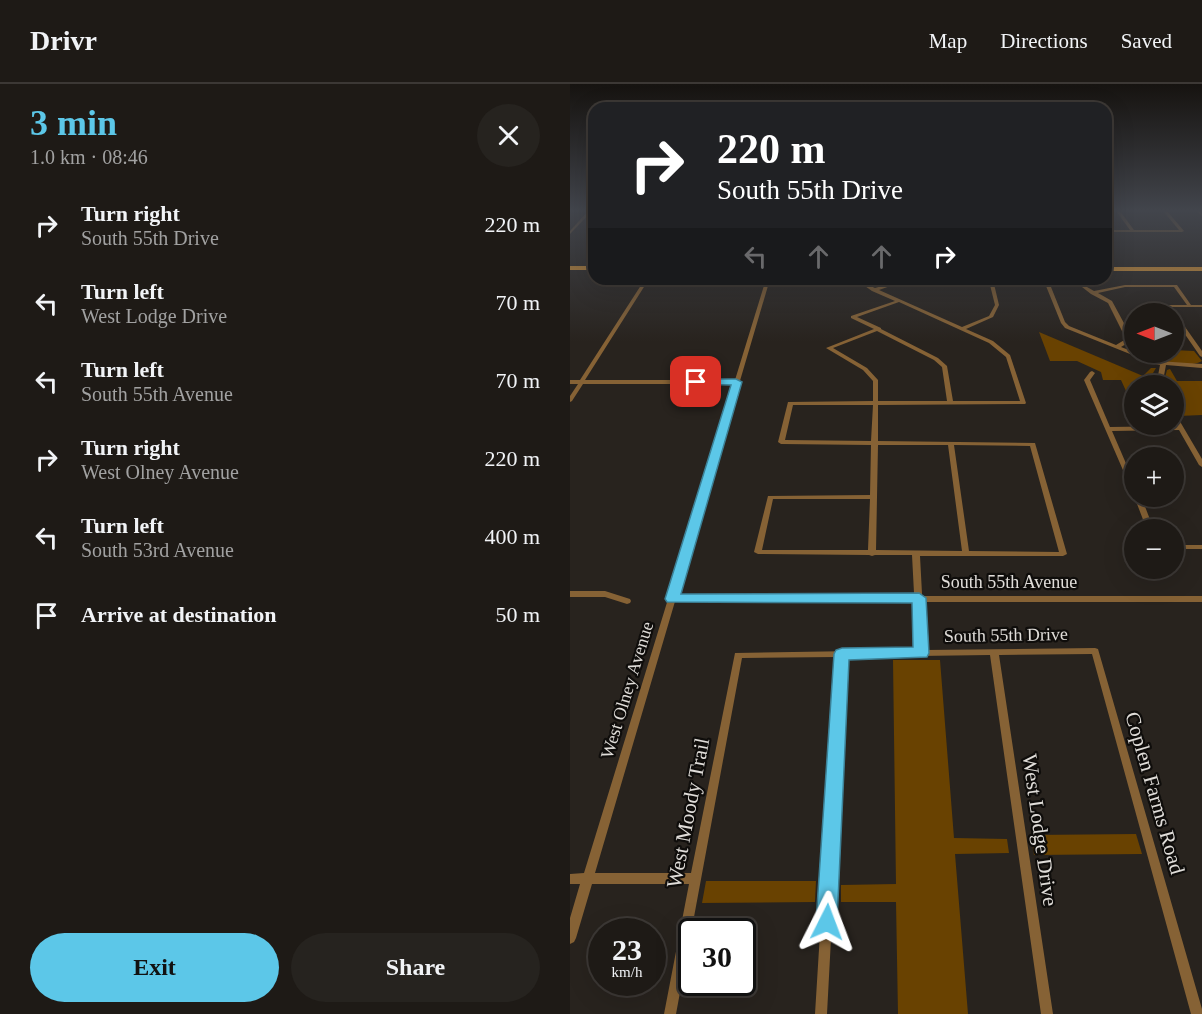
<!DOCTYPE html>
<html lang="en">
<head>
<meta charset="utf-8">
<style>
  body { margin:0; font-family:"Times New Roman",serif; background:#26231f; color:#f1f3f6; height:100vh; display:flex; flex-direction:column; font-size:22px; white-space:nowrap }
  * { box-sizing:border-box; margin:0 }
  p { font-size:20px; color:#a1a1a1 }
  .icon { flex:none; width:33px; height:33px; fill:none; stroke:currentColor; stroke-width:2; stroke-linecap:round; stroke-linejoin:round }
  .map { position:relative; flex:1; overflow:hidden }
  .sheet { display:flex; flex-direction:column; background:#1e1a16; width:570px }
  .sheet>* { flex:none }
  .guide { position:absolute; left:18px; top:18px; width:524px; height:183px; border-radius:18px; box-shadow:0 6px 24px #0002,0 0 0 2px #3c3835; background:#202124; color:#fff; overflow:hidden }
  .needle { width:39px; rotate:270deg }
  .buttons { position:absolute; left:554px; top:219px; display:grid; gap:12px }
  .buttons a { display:grid; place-items:center; width:60px; height:60px; border-radius:50%; background:#1e1a16; box-shadow:0 6px 24px #0002,0 0 0 2px #3c3835; font-size:30px }
  .speed { position:absolute; left:18px; top:834px; display:flex; gap:12px; font-size:30px; font-weight:700; text-align:center }
  .speed>* { display:grid; place-content:center; width:78px; height:78px; border-radius:50%; background:#1e1a16; box-shadow:0 6px 24px #0002,0 0 0 2px #3c3835; line-height:1 }
  .speed small { font-size:15px; font-weight:400 }
  .speed .limit { border:3px solid #111; border-radius:9px; background:#fff; color:#111 }
  .pin { position:absolute; display:grid; place-items:center; width:51px; height:51px; color:#fff; margin:-26px; border-radius:12px; box-shadow:0 3px 9px #0006 }
  .me { position:absolute; width:66px; margin:-33px; rotate:3deg; stroke-linejoin:round; filter:drop-shadow(0 0 4px #0008) }
  .turn { display:flex; align-items:center; gap:21px; height:126px; padding:0 30px; font-size:27px }
  .turn .icon { width:78px; height:78px; stroke-width:2.5 }
  .turn b { display:block; font-size:42px; line-height:51px }
  .lanes { display:flex; align-items:center; height:57px; padding:0 30px; background:#0003; justify-content:center; gap:30px; direction:ltr }
  .lanes .off { opacity:.35 }
  .round { display:grid; place-items:center; flex:none; width:63px; height:63px; border-radius:32px; background:#26231f }
  .headline { display:flex; align-items:center; justify-content:space-between; height:102px; padding:0 30px }
  h1 { font-size:36px; font-weight:700; line-height:45px; color:#5cc7e8 }
  .action { display:flex; gap:12px; margin-top:auto; padding:12px 30px }
  .action a { flex:1; height:69px; border-radius:36px; background:#5cc7e8; color:#111; font-size:24px; font-weight:700; line-height:69px; text-align:center }
  .action a+a { background:#26231f; color:#f1f3f6 }
  ul { padding:0; list-style:none }
  li { display:flex; align-items:center; gap:18px; height:78px; padding:0 30px }
  li div { flex:1 }
  li b { display:block; font-size:22px }
  li em { font-style:normal }
  header { display:flex; align-items:center; gap:36px; box-sizing:border-box; height:84px; padding:0 30px; background:#1e1a16; border-bottom:2px solid #3c3835 }
  header strong { font-size:28px }
  nav { display:flex; gap:33px; margin-inline-start:auto; font-size:21px }
  main { display:flex; flex:1; min-height:0 }
  .map>svg:first-child { display:block }
</style>
</head>
<body>
<header>
<strong>Drivr</strong>
<nav><a>Map</a><a>Directions</a><a>Saved</a></nav>
</header>
<main>
<section class="sheet">
<div class="headline"><div><h1>3 min</h1><p>1.0 km · 08:46</p></div><a class="round"><svg class="icon" aria-label="close" viewBox="0 0 24 24"><path d="M6 6l12 12M18 6L6 18"/></svg></a></div>
<ul>
<li><svg class="icon" aria-label="right" viewBox="0 0 24 24"><path d="M7 20v-9h11M14 6l5 5-5 5"/></svg><div><b>Turn right</b><p>South 55th Drive</p></div><em>220 m</em></li>
<li><svg class="icon" aria-label="left" viewBox="0 0 24 24"><path d="M17 20v-9H6M10 6l-5 5 5 5"/></svg><div><b>Turn left</b><p>West Lodge Drive</p></div><em>70 m</em></li>
<li><svg class="icon" aria-label="left" viewBox="0 0 24 24"><path d="M17 20v-9H6M10 6l-5 5 5 5"/></svg><div><b>Turn left</b><p>South 55th Avenue</p></div><em>70 m</em></li>
<li><svg class="icon" aria-label="right" viewBox="0 0 24 24"><path d="M7 20v-9h11M14 6l5 5-5 5"/></svg><div><b>Turn right</b><p>West Olney Avenue</p></div><em>220 m</em></li>
<li><svg class="icon" aria-label="left" viewBox="0 0 24 24"><path d="M17 20v-9H6M10 6l-5 5 5 5"/></svg><div><b>Turn left</b><p>South 53rd Avenue</p></div><em>400 m</em></li>
<li><svg class="icon" aria-label="arrive" viewBox="0 0 24 24"><path d="M6 21V4h12l-3 4 3 4H6"/></svg><div><b>Arrive at destination</b></div><em>50 m</em></li>
</ul>
<div class="action"><a>Exit</a><a>Share</a></div>
</section>
<div class="map">
<svg width="632" height="930" viewBox="0 0 632 930">
  <rect width="100%" height="100%" fill="#28231e"/>
  <!-- green -->
  <path fill="#694201" d="M469,248L573,292L581,284H586L583,289L584,301L564,302V307H556L551,296H533L531,288L507,277H480Z
    M603,266L624,267L632,277C617,285 590,278 575,272L583,269L603,268Z
    M600,285L607,297H632V331L609,332L603,321V302L593,301L597,286Z
    M323,576H370L384,754L437,755L439,769L385,770L398,930H328L326,818H271V801L326,800Z
    M566,750L572,770L464,771L461,751Z
    M136,797H246L245,818L132,819Z"/>
  <g fill="none" stroke-linecap="round" stroke-linejoin="round">
    <!-- minor -->
    <path fill="#866235" fill-rule="evenodd" d="M18,127H22L0,150V147Z
      M546,127H550L564,146H609L593,127H597L614,147L612,148H536V146H560Z
      M627,127H631L632,132Z
      M75,195H79L15,296H165L196,195H200L25,789H121L165,569L347,566L342,471H305L302,472L299,471L188,470L184,468L198,412L300,411L301,361L211,360L208,358L218,318L303,317V297L293,286L256,264L304,245L281,234V232L325,217L302,207L292,200L275,202H273V200L289,198L287,195H291L298,201L305,204L326,198L422,199L424,200L429,221L423,233L396,245L423,257L440,271L456,319L455,320L308,321V357L465,359L497,470L493,472H350L355,566L525,564L528,565L632,925V930H621L522,570L429,571L483,930H471L420,571L276,573L257,930H245L267,573L172,574L106,930H94L119,800H22L6,854L4,858L0,860V834L10,800H0V790L14,789L164,300H13L2,317L0,318V312L8,300H0V296H10ZM326,200L420,201L425,221L419,232L392,243L309,206ZM329,218L419,259L436,273L450,317H383L377,282L368,274L311,245V244L287,233ZM307,247L364,276L372,283L377,317H308V296L297,284L263,264ZM223,321H303L301,357L215,356ZM308,361H378L392,467L306,466ZM384,361L460,362L489,468L399,467ZM203,415H300L298,466H192Z
      M505,195H509L517,203L524,207L555,201H607L621,221H632V223H601L632,267V273L630,272L603,233V230H601L596,222L598,221H617L604,203H555L528,209L542,217L562,254L561,257L551,263L588,277L632,280V284L596,281L592,302H586L590,281L585,280L495,244L491,239L476,202L478,201H510ZM481,203H512L521,210L538,219L556,255L546,261L499,242L495,238Z
      M522,287L525,289L520,296L540,343L607,342L603,335V328L605,329L632,375V383L629,381L609,346L542,347L564,398V408L562,407L514,296L520,288Z
      M564,411V412H571L584,446H577L564,412Z
      M603,461H632V465H603Z
      M0,507H35L60,515L61,517L60,519L57,520L35,513H0Z"/>
    <!-- tertiary -->
    <path fill="#866235" fill-rule="evenodd" d="M102,512H632V518H102L99,517L97,515L99,513Z"/>
    <!-- primary -->
    <path fill="#ea9f35" fill-rule="evenodd" d="M0,182H24V186H0Z
      M536,183H632V187H536Z"/>
  </g>
  <!-- sky -->
  <linearGradient id="sky" x2="0" y2="1"><stop stop-color="#161310"/><stop offset="0.49" stop-color="#42454c"/><stop offset="1" stop-color="#42454c" stop-opacity="0"/></linearGradient>
  <rect width="632" height="258" fill="url(#sky)"/>
  <!-- route -->
  <path fill="#5cc7e8" stroke="#3c8197" stroke-width="1.5" d="M126,295H166L172,298L111,510L349,509L356,514L359,569L357,573L279,576L267,838L264,845L257,848L249,845L246,838L264,570L266,566L272,564L343,563L342,519L97,518L95,515L161,301L122,300L121,298Z"/>
  <g text-anchor="middle" dominant-baseline="central" stroke-width="4.5" stroke-linejoin="round" paint-order="stroke">
    <!-- street labels -->
    <g font-size="18" fill="#e0ddd9" stroke="#0f0d0b">
      <text x="439" y="498">South 55th Avenue</text>
      <text transform="translate(436 551) rotate(-1)">South 55th Drive</text>
      <text transform="translate(57 606) rotate(-73)">West Olney Avenue</text>
    </g>
    <!-- near-street labels -->
    <g font-size="21" fill="#e0ddd9" stroke="#0f0d0b">
      <text transform="translate(585 709) rotate(74)">Coplen Farms Road</text>
      <text transform="translate(118 729) rotate(-79)">West Moody Trail</text>
      <text transform="translate(470 746) rotate(82)">West Lodge Drive</text>
    </g>
  </g>
</svg>
<div class="buttons">
<a><svg class="needle" viewBox="-14 -14 28 28"><path d="M0-13l5 13h-10z" fill="#e53935"/><path d="M0 13l5-13h-10z" fill="#a1a1a1"/></svg></a>
<a><svg class="icon" aria-label="layers" viewBox="0 0 24 24"><path d="M12 4l9 5-9 5-9-5zM3 14l9 5 9-5"/></svg></a>
<a>+</a>
<a>−</a>
</div>
<div class="speed"><div>23<small>km/h</small></div><div class="limit">30</div></div>
<div class="pin" style="left:126px;top:298px;background:#d93025"><svg class="icon" aria-label="arrive" viewBox="0 0 24 24"><path d="M6 21V4h12l-3 4 3 4H6"/></svg></div>
<svg class="me" style="left:257px;top:838px" viewBox="-20 -20 40 40"><path d="M0-17L14 15 0 8-14 15z" fill="#5cc7e8" stroke="#fff" stroke-width="4"/></svg>
<div class="guide">
<div class="turn"><svg class="icon" aria-label="right" viewBox="0 0 24 24"><path d="M7 20v-9h11M14 6l5 5-5 5"/></svg><div><b>220 m</b>South 55th Drive</div></div>
<div class="lanes"><svg class="icon off" aria-label="left" viewBox="0 0 24 24"><path d="M17 20v-9H6M10 6l-5 5 5 5"/></svg><svg class="icon off" aria-label="ahead" viewBox="0 0 24 24"><path d="M12 20V5M6 11l6-6 6 6"/></svg><svg class="icon off" aria-label="ahead" viewBox="0 0 24 24"><path d="M12 20V5M6 11l6-6 6 6"/></svg><svg class="icon" aria-label="right" viewBox="0 0 24 24"><path d="M7 20v-9h11M14 6l5 5-5 5"/></svg></div>
</div>
</div>
</main>
</body>
</html>
